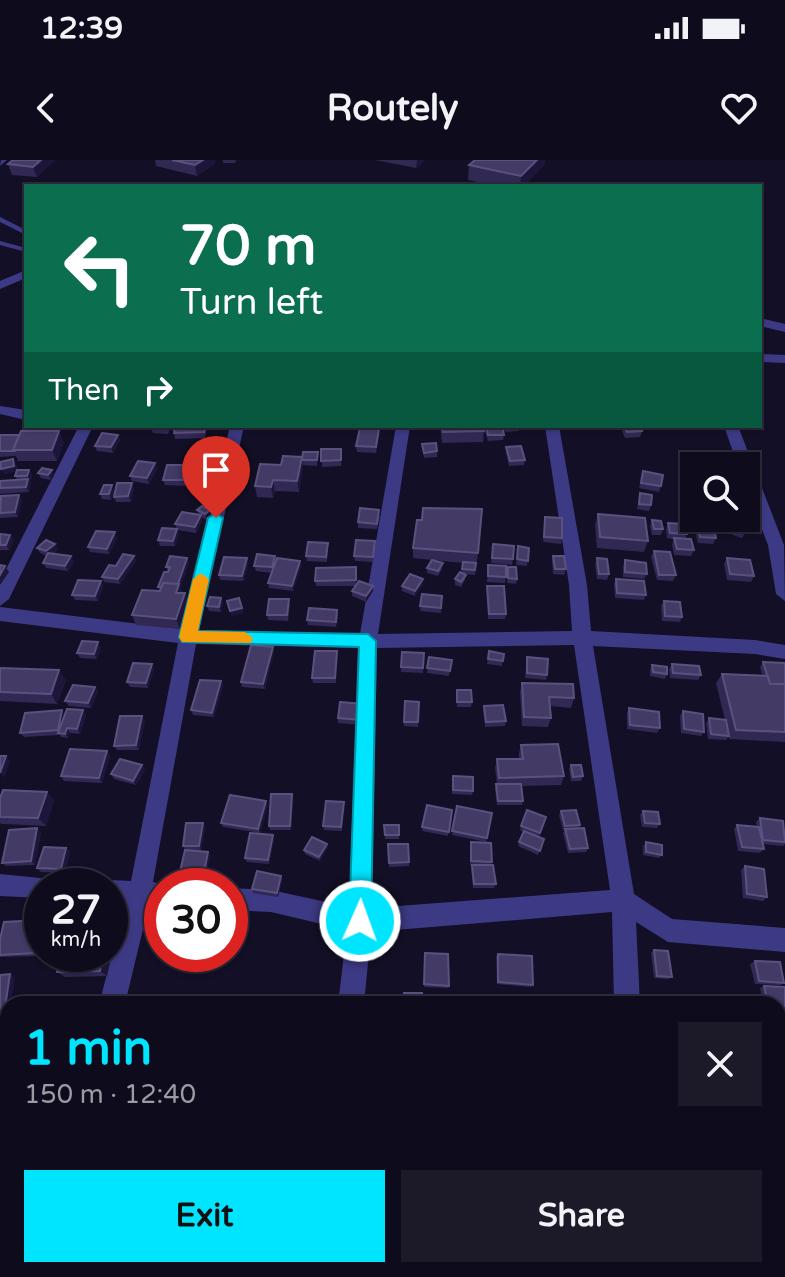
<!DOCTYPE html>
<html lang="en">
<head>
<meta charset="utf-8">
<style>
  body { margin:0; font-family:"Varela Round",sans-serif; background:#1c1929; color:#f1f3f6; height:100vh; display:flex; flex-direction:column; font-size:30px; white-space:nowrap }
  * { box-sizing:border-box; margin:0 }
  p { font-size:26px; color:#9b9ba3 }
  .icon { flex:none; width:44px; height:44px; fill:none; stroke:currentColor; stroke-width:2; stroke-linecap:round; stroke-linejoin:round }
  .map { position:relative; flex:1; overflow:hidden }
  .drawer { position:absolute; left:0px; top:836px; width:786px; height:282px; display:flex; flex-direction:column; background:#0e0b1c; border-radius:24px 24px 0 0; box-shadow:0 2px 6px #0004,0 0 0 2px #2e2b3b }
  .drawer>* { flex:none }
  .hud { position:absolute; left:24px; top:24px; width:738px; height:244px; border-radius:0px; box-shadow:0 2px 6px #0004,0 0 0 2px #2e2b3b; background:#0b6e4f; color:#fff; overflow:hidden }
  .buttons { position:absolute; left:680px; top:292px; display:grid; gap:16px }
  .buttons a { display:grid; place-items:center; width:80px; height:80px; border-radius:0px; background:#0e0b1c; box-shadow:0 2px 6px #0004,0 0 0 2px #2e2b3b; font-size:40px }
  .speed { position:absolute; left:24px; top:708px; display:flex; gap:16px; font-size:40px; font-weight:700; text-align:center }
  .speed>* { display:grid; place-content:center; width:104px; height:104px; border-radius:50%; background:#0e0b1c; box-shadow:0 2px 6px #0004,0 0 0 2px #2e2b3b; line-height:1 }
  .speed small { font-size:20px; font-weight:400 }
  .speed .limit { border:12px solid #d22; background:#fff; color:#111 }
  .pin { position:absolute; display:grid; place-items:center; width:68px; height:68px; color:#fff; margin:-82px -34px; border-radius:50% 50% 50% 0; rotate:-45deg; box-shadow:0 0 8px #0007 }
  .pin .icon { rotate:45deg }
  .me { position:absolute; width:88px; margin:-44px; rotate:2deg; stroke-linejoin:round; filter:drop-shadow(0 0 6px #0008) }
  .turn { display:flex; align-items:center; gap:28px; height:168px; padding:0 24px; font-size:36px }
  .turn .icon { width:104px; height:104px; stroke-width:2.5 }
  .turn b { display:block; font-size:56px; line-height:68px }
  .then { display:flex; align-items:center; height:76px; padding:0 24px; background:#0003; gap:16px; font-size:30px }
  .round { display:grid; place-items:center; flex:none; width:84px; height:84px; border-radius:0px; background:#1c1929 }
  .headline { display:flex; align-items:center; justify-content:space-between; height:136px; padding:0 24px }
  h1 { font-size:48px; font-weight:800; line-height:60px; color:#00e5ff }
  .primary-button { display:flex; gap:16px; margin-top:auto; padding:16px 24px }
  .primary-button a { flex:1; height:92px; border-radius:0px; background:#00e5ff; color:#111; font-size:32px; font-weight:800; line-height:92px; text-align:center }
  .primary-button a+a { background:#1c1929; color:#f1f3f6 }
  .status { display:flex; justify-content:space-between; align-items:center; height:56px; padding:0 40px; background:#0e0b1c; direction:ltr }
  .status svg { height:22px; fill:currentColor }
  header { display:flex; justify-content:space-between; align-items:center; height:104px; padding:0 24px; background:#0e0b1c; font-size:36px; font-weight:800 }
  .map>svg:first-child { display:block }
</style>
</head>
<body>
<div class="status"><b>12:39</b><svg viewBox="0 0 49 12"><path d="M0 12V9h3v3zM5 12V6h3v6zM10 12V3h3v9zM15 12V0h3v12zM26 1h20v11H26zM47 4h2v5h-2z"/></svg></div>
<header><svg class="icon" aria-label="back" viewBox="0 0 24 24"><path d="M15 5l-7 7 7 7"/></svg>Routely<svg class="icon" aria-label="heart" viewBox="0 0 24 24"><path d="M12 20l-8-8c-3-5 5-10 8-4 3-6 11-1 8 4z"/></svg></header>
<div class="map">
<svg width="785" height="1117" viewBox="0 0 785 1117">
  <rect width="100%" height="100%" fill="#130f26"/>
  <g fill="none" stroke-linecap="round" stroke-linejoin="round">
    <!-- service -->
    <path fill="#3d3a85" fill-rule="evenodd" d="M7,0L0,6L1,0Z
      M0,57L26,70V75L0,62Z
      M0,81L26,88V92L0,85Z"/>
    <!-- minor -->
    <path fill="#3d3a85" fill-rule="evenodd" d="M760,194L785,195V203L760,202Z
      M0,246L26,250V260L0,254Z
      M79,266H93L9,439L0,446V421Z
      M230,266H244L199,470L360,474L396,266H410L378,474L572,471L569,425L545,266H559L587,425L591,471L755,480L785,485V499L755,494L593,486L634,734L672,759L785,768V792L668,782L636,762L640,844H614L612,752L371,772L364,844H338L347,770L271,752L230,750V728L271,730L349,747L358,488L196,484L153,722L170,726H162V745L149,744L125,844H99L126,743L110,742V726H101L110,720L131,721L178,483L0,461V447L181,469ZM574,485L610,730L372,748L377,488Z
      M724,266H738L784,385L785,441L776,434L768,385L746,327V306H738Z
      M0,714L50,719L53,726H42V738L0,736Z
      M28,1110H58L56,1117H26Z
      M308,1110H338L337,1117H307Z
      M620,1110H650L651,1117H621Z"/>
    <!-- tertiary -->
    <path fill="#3d3a85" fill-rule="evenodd" d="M26,110V118L0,129V121Z
      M760,158L785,164V172L760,166Z"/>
  </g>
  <!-- wall -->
  <path fill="#312854" d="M55,0L37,17L12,15L8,4Z
    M155,0H214L215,3L197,16L156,6Z
    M223,0H236L235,3H223Z
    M375,0H425L416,8Z
    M475,0H545L544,5L524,26H496L468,20L469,5Z
    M171,266L168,274L153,273L151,268Z
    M440,266H483L484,271L483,282L442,283Z
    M486,266L504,275L503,280L488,281L485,272Z
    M503,266H519V271L505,272Z
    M622,266H640L642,271L640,277L625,278L621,268Z
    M207,268L205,278L175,279L174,273Z
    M379,274L376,293L357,292L356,286Z
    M0,275L64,282L57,301H18L16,296L0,297Z
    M120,280L113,293L97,291L95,286Z
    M422,284L437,291V297L424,298Z
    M506,287L525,300L524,305L509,306L506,293Z
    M321,289H341V306L322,307Z
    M318,292L317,306L303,305L299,332L275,331L273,338L257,337L255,326L281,305Z
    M155,303L157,309L149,324L132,321L130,316Z
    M16,304L17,310H29L32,316L30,321L31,324L29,332L0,334V321L17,320L15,316L17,311L4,314Z
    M190,311L186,326L165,325L163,320Z
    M643,311L661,326L659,332L639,328Z
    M38,313L54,316L51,320L41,318Z
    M134,328L131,342H116L114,337Z
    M114,331L111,340L102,339L100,334Z
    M640,333L651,345L649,351L637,349Z
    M0,338L22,340L18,357L0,358Z
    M197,350H210L211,355L207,360L201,357L202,361L196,373L177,370L179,374L175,386H160L158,380L177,369L175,364L199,355Z
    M598,354L648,381L644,392L597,388L595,365Z
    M380,356L377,369L358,368V362Z
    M545,357L562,378L561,384L543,382Z
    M652,360L663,369L661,375H652L650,366Z
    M735,362L745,373L742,378L730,374Z
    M668,363L687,374L685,379L694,390L691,396L674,395L672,384L674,379L667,378L666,369Z
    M698,365L716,378L713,384L698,383L695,371Z
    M0,374L14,380L9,390H0Z
    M117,378L109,394L90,392L88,387Z
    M493,384L513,399L512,405L491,403Z
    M375,386L373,402L355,401L354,396Z
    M518,386L529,388L527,406L516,405Z
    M37,388L58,389L53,394L74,402L68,411L46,408L43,403L47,396L40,393Z
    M413,388L478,393L475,415L465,414V420L461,427L455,425V419L462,413L463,403L433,400L442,409L438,416L427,413V408L432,400L413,398Z
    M328,389L327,402L307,401L306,396Z
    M654,391L676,415L673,421L657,420L651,397Z
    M134,396L136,401L120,424L104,422L102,417Z
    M553,396L566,409L564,415L553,414L552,401Z
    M187,398L189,403L180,428L182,433H185L189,444L180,469L136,465L132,455L160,431L158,427L168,412L166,407Z
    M597,398L609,414L607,420L597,419L595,404Z
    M727,398L754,416L751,422L727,420L724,404Z
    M625,400L647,414L644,419L623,417V406Z
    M276,401H300L301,407L293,431L269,428L268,423L272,413L256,411L254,406Z
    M248,404L244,421L220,420L219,415Z
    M488,405L506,417L505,423L487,422Z
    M356,407V425L373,431L366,442L352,436V431L356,426H316L315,421Z
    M508,407L517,419L516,424L507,423Z
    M616,419L646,435L644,440L615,438L614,424Z
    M101,421L103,426L98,441L75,440L72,435Z
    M423,424L415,436L402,431V426Z
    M487,426L506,454L505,459H488Z
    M422,434L442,436L441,453L420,451Z
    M664,441L682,457L680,462L662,461L661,446Z
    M223,443L221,452L209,451L207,446Z
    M290,444L288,461L268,460L267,455Z
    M338,455L336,467L308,465L307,460Z
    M101,487L97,499L80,498L77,493Z
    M337,491L336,523H313L312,518Z
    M489,491L504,494L502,506L487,504Z
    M274,492L265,529L242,527L241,522Z
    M402,492L424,493L423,513L401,512Z
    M429,497L452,500L449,516L427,513Z
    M527,497L547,515L546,520L525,518Z
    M763,502L785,503V582L729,579V576L726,580L708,579L706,563L709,558L725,560L716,523L722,514L762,515L760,507Z
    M152,504L154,509L148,528L130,527L127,522Z
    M672,504L701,515L698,520L670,518L669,509Z
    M652,505L667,514L665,519L650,516V510Z
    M0,508L66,520L57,544L0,541Z
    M522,523L574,538L571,548L550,546L551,558L548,567L522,566L520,532Z
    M223,526L214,557L193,555L191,550Z
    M95,527L98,532L91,548L69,546L65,541Z
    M457,530L472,542L471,547H457Z
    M405,541L419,542L418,567L404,566Z
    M484,546L506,561L505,566L485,567L483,550Z
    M629,548L660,568L657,573L627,569V553Z
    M364,549L362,565L338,563V558Z
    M83,550L86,555L80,574L70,573L68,578L61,577L60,575L24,577L20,573L65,555Z
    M683,551L704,572L701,576L681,573L680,556Z
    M145,561L139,590H117L114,586Z
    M521,585L564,616L561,625L521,626L523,641L522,645H497L495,629L497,624L495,608L497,599H519V593Z
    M107,591L110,596L102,623L64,621L61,616Z
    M142,605L145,610L136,625L114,619L111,614Z
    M571,605L583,616L581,621H571L569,609Z
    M453,616L473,631L472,635L452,634Z
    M292,634L293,639L291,670H270L269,666Z
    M0,638L54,640L46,666L2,664L0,663Z
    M344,642L342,671L324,670L323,666Z
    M268,645L260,673L223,667L221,663Z
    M427,645L452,650L448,676L422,671Z
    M457,646L487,678L486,682L452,675Z
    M527,650L546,657L539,677L544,679L538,695L518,686L523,672L520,670Z
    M561,651L580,665L578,668L588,688L586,692L568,693L563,673L565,669L563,670L559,655Z
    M643,651L660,664L657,668L642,667L640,655Z
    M760,658L785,670V684L783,686L763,684L764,689L760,693L738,691L734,669L737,665L757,667L756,662Z
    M203,663L205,667L201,690H185L183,686Z
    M384,665H399V679H385Z
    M41,672L35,705L6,706L2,703Z
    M274,679L269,704L247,702L245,698Z
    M471,682L492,702L491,705L496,724L494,728H473L471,708L472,705H470Z
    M646,682L662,695L659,698L643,695V686Z
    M327,684L328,687L320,701L305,694L304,690Z
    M388,684H408L409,706L389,707Z
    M66,688L70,692L65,713L41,712L37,708Z
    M208,692L210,696L204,726L180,724L178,720Z
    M745,706L767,737L763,741L743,738L741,710Z
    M282,719L278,737L253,733L252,729Z
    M40,760L42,762V773L38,796L0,797V779Z
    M117,765L107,816L65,817L57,812Z
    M654,790L672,817L668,819L654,818L651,793Z
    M425,793L449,826L448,828L424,827Z
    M498,794L533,825L531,827L497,824L496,796Z
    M755,801L784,823L780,825L755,824L750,804Z
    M764,826L785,827V858H778V844H763L760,828Z"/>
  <!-- shaded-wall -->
  <path fill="#1d163a" d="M41,0H55L37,17L33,7Z
    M203,0H214L215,3L197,16L195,5Z
    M417,0H425L416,8Z
    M537,0H545L544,5L524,26H520L521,16Z
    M59,271L64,282L57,301L52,290Z
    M118,275L120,280L113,293L111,287Z
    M302,297L303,308L299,332L297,321Z
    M13,299L16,304L17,311L4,314L1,309Z
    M155,303L157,309L149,324L147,318Z
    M189,305L190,311L186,326L185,320Z
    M29,310L32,316L30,321L31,324L29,332L26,327L28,319L27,316Z
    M52,310L54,316L51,320L48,315Z
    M273,320L275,331L273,338L271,327Z
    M132,323L134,328L131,342L128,336Z
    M112,325L114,331L111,340L109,334Z
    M19,335L22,340L18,357L15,352Z
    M210,350L211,355L207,360L205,354Z
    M201,355L202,361L196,373L195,367Z
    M177,369L179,374L175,386L173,381Z
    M115,372L117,378L109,394L107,389Z
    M10,375L14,380L9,390L6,385Z
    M55,384L58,389L49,397L46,391Z
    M71,396L74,402L68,411L65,406Z
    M134,396L136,401L120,424L118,419Z
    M187,398L189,403L180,428L182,435L176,433V428Z
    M247,398L248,404L244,421L242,416Z
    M300,401L301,407L293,431L292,426Z
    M5,406L9,412L0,425V415Z
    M423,419V424L415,436V431Z
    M101,421L103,426L98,441L95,436Z
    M373,426V431L366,442V436Z
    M185,433L189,444L180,469L176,459Z
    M221,438L223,443L221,452L219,447Z
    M242,448L244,453L231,456L230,451Z
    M98,482L101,487L97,499L94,494Z
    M273,487L274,492L265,529L263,524Z
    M152,504L154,509L148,528L146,523Z
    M59,510L66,520L57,544L51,534Z
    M221,521L223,526L214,557L212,553Z
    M95,527L98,532L91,548L88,543Z
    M62,550L65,555L62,573L58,570Z
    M83,550L86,555L80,574L77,569Z
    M142,556L145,561L139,590L136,585Z
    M67,568L70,573L68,578L65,574Z
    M107,591L110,596L102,623L99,618Z
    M6,596L10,601L4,618L0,613Z
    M142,605L145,610L136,625L133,621Z
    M47,632L54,640L46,666L38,658Z
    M292,634L293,639L291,670L290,666Z
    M266,641L268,645L260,673L258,669Z
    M203,663L205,667L201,690L199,686Z
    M37,668L41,672L35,705L31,701Z
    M273,675L274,679L269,704L268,700Z
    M327,684L328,687L320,701L319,697Z
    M66,688L70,692L65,713L61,709Z
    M208,692L210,696L204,726L202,723Z
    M281,716L282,719L278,737L277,733Z
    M110,758L117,765L107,816L100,811L103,794H110Z
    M40,760L42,762V773L38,796L34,793Z
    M10,814L15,817L11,844H8V856L4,854Z"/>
  <!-- building -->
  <path fill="#433a66" stroke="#5a527e" stroke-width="2" d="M13,0H41L33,7L8,4Z
    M172,0H203L195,5Z
    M475,0H537L521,16L469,5Z
    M152,266H167L166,268H151Z
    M175,266H205L204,272L174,273Z
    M442,266H483L484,271L443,272Z
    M486,266H502L504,275H488Z
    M624,266H640L642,271L627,272Z
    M360,268L379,269L376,287L356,286Z
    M21,271H59L52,290H13Z
    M102,273L118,275L111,287L95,286Z
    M0,275H19L13,290L14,291H0Z
    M436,283L437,291L424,293L422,284Z
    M521,286L525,300L510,301L506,287Z
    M321,289H341V300L321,301Z
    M303,292H318L317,300H302Z
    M283,296L302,297L297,321L273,320L271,327L255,326L260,304L281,305Z
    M13,299L14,306L1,309L0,302Z
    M138,301L155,303L147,318L130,316Z
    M167,305H189L185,320H163Z
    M42,308L52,310L48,315L38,313Z
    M17,310H29L27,316H15Z
    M643,311L663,315L661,326L641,323Z
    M28,319L26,327L0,328V321Z
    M117,323H132L128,336L114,337Z
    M104,325H112L109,334H100Z
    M640,333L652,335L651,345L639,344Z
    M19,335L15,352L0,353L1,336Z
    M202,346L210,350L205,354L197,350Z
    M360,348L379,350L377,364L358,362Z
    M423,348L482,349L478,393L413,388L417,360H422Z
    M182,352L201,355L195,367L175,364Z
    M598,354L645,358L648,381L600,377Z
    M545,357L562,358V378L544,377Z
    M652,360L661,361L663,369H654Z
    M735,362L747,365L745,373L733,369Z
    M668,363L686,364L687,374L670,373Z
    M698,365L713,366L716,378L700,377Z
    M162,368L177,369L173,381L158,380Z
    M96,371L115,372L107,389L88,387Z
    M0,374L10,375L6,385H0Z
    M674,378L691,379L694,390L677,389Z
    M46,380L55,384L46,391L37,388Z
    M356,380L375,381L373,397L354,396Z
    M308,382L328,383L326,397L306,396Z
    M493,384L514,386L513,399L492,398Z
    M518,386L529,388L528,401L517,399Z
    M654,391L670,392L676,415H659Z
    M48,393L71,396L65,406L43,403Z
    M123,394L134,396L118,419L102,417L109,405L116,406Z
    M257,394L275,396L272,407L254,406Z
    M170,396L187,398L178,424L163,423L162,427H158L164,412H168L170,407H166Z
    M553,396H564L566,409H555Z
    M224,397L247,398L242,416L219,415Z
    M277,398L300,401L292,426L268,423Z
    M597,398L607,399L609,414H599Z
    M727,398L750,400L754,416L730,414Z
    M432,400L443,403L438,411L427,408Z
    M625,400L646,403L647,414L625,412Z
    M463,402L476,403L475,410L462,409Z
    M0,405L5,406L0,415Z
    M488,405L506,406V417L488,416Z
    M356,407V420L315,421L316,408Z
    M508,407H516L517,419L508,418Z
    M460,412L466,415L461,422L455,419Z
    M410,414L423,419L415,431L402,426Z
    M616,419L644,421L646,435L617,433Z
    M78,420L101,421L95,436L72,435Z
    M359,421L373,426L366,436L352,431Z
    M163,423L179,424L176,433H185L176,459L132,455L142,430L160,431Z
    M487,426H504L506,454H489Z
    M422,434L442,436L441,448L420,446Z
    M210,437L221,438L219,447L207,446Z
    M239,438L242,448L230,451L227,441Z
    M269,439H289L287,455H267Z
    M664,441L680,442L682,457L665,456Z
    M309,448L337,450L336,462L307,460Z
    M82,481L98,482L94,494L77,493Z
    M251,485L273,487L263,524L241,522Z
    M315,491H337L335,518H312Z
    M489,491L504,494L503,501L488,499Z
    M402,492L424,493L423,508L401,507Z
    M429,497L452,500L450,511L427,508Z
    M527,497L548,499L547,515L527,513Z
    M763,502L785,503V524H770Z
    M133,503L152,504L146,523L127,522Z
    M672,504L699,506L701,515L673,513Z
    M652,505L667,507V514L653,512Z
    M0,508L59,510L51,534L0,532Z
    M722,514L768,516L770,524H785V572L736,570Z
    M200,520L221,521L212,553L191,550Z
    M522,523L573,524L574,538L549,537L551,558L524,557Z
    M73,525L95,527L88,543L65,541Z
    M457,530H471L472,542H457Z
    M405,541L419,542L418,562H404Z
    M340,542L363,544L361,560L338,558Z
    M503,545L506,561L486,562L484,546Z
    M629,548L659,552L660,568L630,565Z
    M67,549L83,550L77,569L67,568L65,574L58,573Z
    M62,550L58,570L20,573L25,553Z
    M683,551L703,554L704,572L684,569Z
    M120,556H142L136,585L114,586Z
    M709,558L726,560L729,576L711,574Z
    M558,584L564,616L499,618L497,599H523L521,585Z
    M70,589L107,591L99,618L61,616Z
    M0,596H6L0,613Z
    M120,599L142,605L133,621L111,614Z
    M571,605H581L583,616L573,617Z
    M453,616L473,617V631L453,630Z
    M496,624H521L523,641H498Z
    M3,630L47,632L38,658L0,657V638Z
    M271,634H292L290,666H269Z
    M230,635L266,641L258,669L221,663Z
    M326,641L344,642L341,667L323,666Z
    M427,645L452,650L449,672L422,667Z
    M457,646L492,653L487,678L452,671Z
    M527,650L546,657L540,673L521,666Z
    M576,650L580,665L565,666L561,651Z
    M643,651L658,652L660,664L645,663Z
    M760,658L783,661L785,682L763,680Z
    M186,663H203L199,686H183Z
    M384,665H399V675H385Z
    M737,665L759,667L764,689L742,687Z
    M37,668L31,701L2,703L9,670Z
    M584,668L588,688L570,689L565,669Z
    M524,671L544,679L540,691L519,682Z
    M250,673L273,675L268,700L245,698Z
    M312,677L327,684L319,697L304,690Z
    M471,682L491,683L492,702L471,701Z
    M646,682L662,685V695L646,692Z
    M388,684H408L409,702L389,703Z
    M44,687L66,688L61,709L37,708Z
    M185,690L208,692L202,723L178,720Z
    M472,705H493L496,724H474Z
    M745,706L764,709L767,737L747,734Z
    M257,711L281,716L277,733L252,729Z
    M40,760L34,793L0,795V779L4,762Z
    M654,790L668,791L672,817L657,816Z
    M425,793L448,794L449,826L424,824Z
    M61,794H103L100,811L57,812Z
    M498,794L532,796L533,825L498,822Z
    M755,801L780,802L784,823L759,821Z
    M10,814L4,854H0V815Z
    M764,826L785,827V855H778V844H768Z
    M404,833H422L423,844H405Z
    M15,842H41V844H15Z
    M0,873L8,874V1010L0,1009Z
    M778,942L785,964V992H778Z
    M778,1064L785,1067V1103L778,1100Z
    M268,1110H314L313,1117L268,1115Z
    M472,1110H503V1117H472Z"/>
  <!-- route -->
  <path fill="#00e5ff" stroke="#0095a6" stroke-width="2" d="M216,353L223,358L198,471L368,474L376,481L371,761L367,768L360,771L352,768L349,761L359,487L182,482L179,477L208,358Z"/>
  <!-- slow -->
  <path fill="#f59e0b" d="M201,413L209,419L198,471L245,472L253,478L251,483L182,482L179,477L193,419Z"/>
</svg>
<div class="buttons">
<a><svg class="icon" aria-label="search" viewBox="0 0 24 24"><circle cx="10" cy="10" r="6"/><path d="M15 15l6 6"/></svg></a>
</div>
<div class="speed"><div>27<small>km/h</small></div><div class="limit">30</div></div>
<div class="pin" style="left:216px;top:358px;background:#d93025"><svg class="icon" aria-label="arrive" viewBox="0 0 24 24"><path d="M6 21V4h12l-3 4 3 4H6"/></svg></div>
<svg class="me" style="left:360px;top:761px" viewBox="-20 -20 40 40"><circle r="17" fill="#00e5ff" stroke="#fff" stroke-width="3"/><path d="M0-11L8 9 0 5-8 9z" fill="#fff"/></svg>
<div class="hud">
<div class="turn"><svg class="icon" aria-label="left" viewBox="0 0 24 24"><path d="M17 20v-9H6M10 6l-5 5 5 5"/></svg><div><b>70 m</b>Turn left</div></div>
<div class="then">Then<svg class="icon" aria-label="right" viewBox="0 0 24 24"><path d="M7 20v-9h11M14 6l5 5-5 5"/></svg></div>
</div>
<section class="drawer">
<div class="headline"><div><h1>1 min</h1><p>150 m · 12:40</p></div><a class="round"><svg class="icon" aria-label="close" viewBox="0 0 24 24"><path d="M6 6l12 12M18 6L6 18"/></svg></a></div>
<div class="primary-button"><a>Exit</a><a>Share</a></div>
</section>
</div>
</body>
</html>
